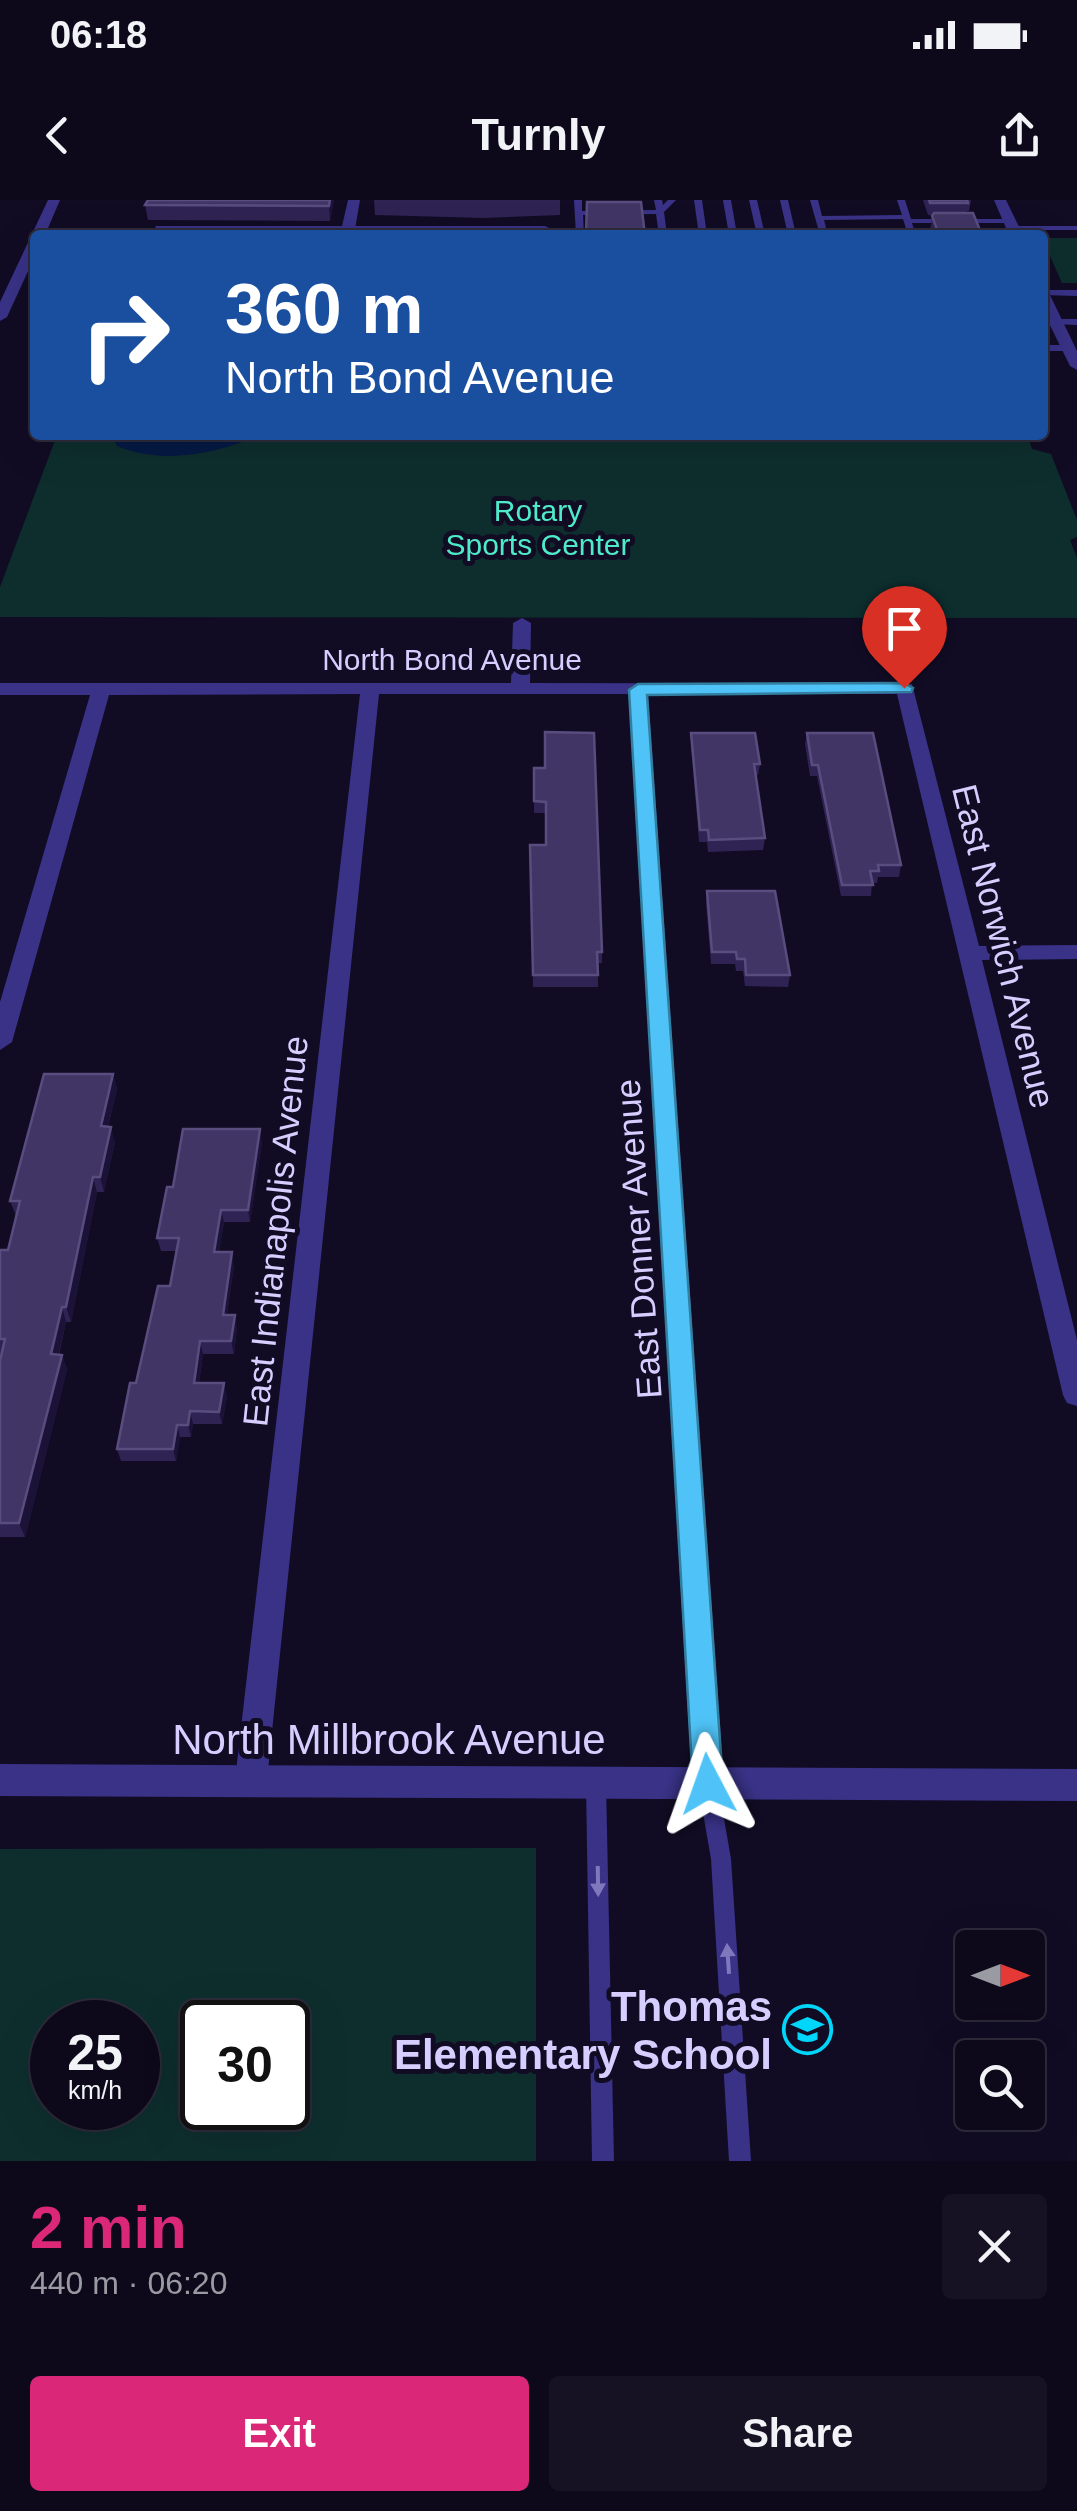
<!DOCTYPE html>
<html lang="en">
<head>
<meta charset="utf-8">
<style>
  body { margin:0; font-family:Arial,sans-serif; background:#161224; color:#f1f3f6; height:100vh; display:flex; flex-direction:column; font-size:38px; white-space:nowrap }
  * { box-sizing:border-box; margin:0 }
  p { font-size:32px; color:#9a9aa3 }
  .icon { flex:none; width:55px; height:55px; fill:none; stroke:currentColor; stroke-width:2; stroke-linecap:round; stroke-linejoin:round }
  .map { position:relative; height:1961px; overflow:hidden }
  .panel { display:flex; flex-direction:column; background:#0d091b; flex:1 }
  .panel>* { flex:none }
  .banner { position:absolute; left:30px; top:30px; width:1018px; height:210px; border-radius:10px; box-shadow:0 10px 40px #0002,0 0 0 2px #2d2a3a; background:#1a4fa0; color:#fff; overflow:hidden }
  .needle { width:65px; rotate:90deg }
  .buttons { position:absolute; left:955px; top:1730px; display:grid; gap:20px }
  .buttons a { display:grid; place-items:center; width:90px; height:90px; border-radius:10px; background:#0d091b; box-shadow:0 10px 40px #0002,0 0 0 2px #2d2a3a; font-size:50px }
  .speed { position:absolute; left:30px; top:1800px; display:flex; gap:20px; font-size:50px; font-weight:700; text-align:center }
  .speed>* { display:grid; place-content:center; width:130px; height:130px; border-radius:50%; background:#0d091b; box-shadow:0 10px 40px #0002,0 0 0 2px #2d2a3a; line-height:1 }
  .speed small { font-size:25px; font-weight:400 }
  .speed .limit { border:5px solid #111; border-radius:15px; background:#fff; color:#111 }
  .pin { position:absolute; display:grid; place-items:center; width:85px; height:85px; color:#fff; margin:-102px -42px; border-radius:50% 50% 50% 0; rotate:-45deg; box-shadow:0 0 10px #0007 }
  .pin .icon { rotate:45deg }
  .me { position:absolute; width:110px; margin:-55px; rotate:356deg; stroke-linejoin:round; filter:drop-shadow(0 0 8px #0008) }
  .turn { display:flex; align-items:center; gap:35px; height:210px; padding:0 30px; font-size:45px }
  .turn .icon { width:130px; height:130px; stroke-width:2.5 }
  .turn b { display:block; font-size:70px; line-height:85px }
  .round { display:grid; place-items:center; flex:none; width:105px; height:105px; border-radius:10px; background:#161224 }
  .summary { display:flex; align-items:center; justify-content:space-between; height:170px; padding:0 30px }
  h1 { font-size:60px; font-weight:800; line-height:75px; color:#db2777 }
  .button { display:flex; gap:20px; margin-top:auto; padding:20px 30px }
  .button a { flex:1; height:115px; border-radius:10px; background:#db2777; color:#fff; font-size:40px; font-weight:800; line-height:115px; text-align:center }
  .button a+a { background:#161224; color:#f1f3f6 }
  .status { display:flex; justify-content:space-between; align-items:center; height:70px; padding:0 50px; background:#0d091b; direction:ltr }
  .status svg { height:28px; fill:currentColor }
  header { display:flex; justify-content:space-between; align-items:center; height:130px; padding:0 30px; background:#0d091b; font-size:45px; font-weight:800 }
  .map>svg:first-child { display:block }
</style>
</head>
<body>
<div class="status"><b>06:18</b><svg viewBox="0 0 49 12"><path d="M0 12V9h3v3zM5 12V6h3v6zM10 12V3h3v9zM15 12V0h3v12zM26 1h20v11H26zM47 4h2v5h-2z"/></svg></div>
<header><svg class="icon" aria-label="back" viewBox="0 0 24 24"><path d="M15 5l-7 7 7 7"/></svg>Turnly<svg class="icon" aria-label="share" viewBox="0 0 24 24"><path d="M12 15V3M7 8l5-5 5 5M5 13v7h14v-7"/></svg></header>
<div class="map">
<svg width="1077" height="1961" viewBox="0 0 1077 1961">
  <rect width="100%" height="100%" fill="#110c24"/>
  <!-- green -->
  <path fill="#0e2e2e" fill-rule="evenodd" d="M1042,38H1077V83H1062Z
    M57,235H1027L1032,249L1051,254L1077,320V337L1070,340L1077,358V418L0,417V387Z
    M536,1648V1961H0V1649ZM138,1822V1908H52V1822ZM202,1822H288V1908H202Z"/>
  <!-- water -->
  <path fill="#051944" d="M260,235C216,254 162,265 117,246L112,236Z"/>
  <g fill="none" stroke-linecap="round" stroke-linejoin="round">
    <!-- service -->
    <path fill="#393287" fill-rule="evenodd" d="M574,0H582V11L656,10L654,0H662L663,5L668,0H676L664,12L667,35H659L656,14L583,15L584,35H576Z
      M694,0H702L707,35H699Z
      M723,0H731L737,35H729Z
      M749,0H757L765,35H757Z
      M780,0H788L796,35H788Z
      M810,0H818L822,16L902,15L897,0H905L911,19H1010L1014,21L1010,23H912L916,35H908L903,19L824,20L828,35H820Z
      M156,26H545L549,28L548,35H540L541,30H162L160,35H152Z
      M1014,26H1077V30H1011L1010,28Z
      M1077,90V96L1042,95L1043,90Z
      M1056,119H1077V125L1053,124V120Z
      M1042,145H1068L1072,148L1068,151H1042Z
      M596,1574L603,1576L606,1583L614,1961H592L586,1583L589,1576Z
      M708,1575L715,1577L718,1584L731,1659L751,1961H729L711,1659L698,1584L701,1577Z"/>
    <!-- minor -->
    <path fill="#393287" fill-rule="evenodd" d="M48,0H60L45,35H35V56L7,117L0,121V102Z
      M348,0H360L354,35H340Z
      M522,418L531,423L530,483L912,484L979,746L1077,745V759L982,760L1077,1140V1206L1067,1203L1063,1195L897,494H648L724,1584L719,1595L708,1600L697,1595L692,1584L629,494H379L267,1580L262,1591L251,1596L240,1591L235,1580L360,494L109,495L12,842L0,850V802L90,495H0V483H511L513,423Z"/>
    <!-- tertiary -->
    <path fill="#393287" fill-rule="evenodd" d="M994,0H1006L1023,35H1009Z
      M1042,89L1049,93L1077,151V170L1070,166L1042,109Z
      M0,1564L1077,1569V1601L0,1596Z"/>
  </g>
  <!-- wall -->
  <path fill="#2f2353" d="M148,0H334L330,21L148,20L145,5Z
    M374,0H560V15L484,18L375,15Z
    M923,0H971L969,11H967L966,13L982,35H932L930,30L933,15H928Z
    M691,533L760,564L758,575H756L765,638L763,650L708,652L707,642H699L691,544Z
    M807,533L901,665L899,677H878L877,683H872L871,696H841L817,576H810L805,544Z
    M534,568L602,752V763H598V787H533L530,645H546V613H534Z
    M707,691L790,775L788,787L745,786L743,771H736L735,764H711L706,703Z
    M113,874L117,889L108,927L115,942L104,992H97L71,1122H66L59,1155H62L67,1169L25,1337H0V1161L2,1154H0V1050H8L16,1016L10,1001Z
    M262,942L250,1022H224L219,1052L234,1065L227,1115L237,1128L234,1154H203L199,1183L227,1196L222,1224H193L191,1237H180L176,1261H121L117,1249L136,1183L170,1086L176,1051H161L157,1038L173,987Z"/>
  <!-- shaded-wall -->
  <path fill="#1b1238" d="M330,0H334L330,21L329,6Z
    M113,874L117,889L104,942L101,926Z
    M111,927L115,942L104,992L100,977Z
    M260,929L262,942L250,1022L248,1010Z
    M93,977L97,992L71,1122L66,1107Z
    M221,1010L224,1022L217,1065L214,1052Z
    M232,1052L234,1065L225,1128L223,1115Z
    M62,1107L66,1122L55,1169L51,1154Z
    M235,1115L237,1128L234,1154L231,1141Z
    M200,1141L203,1154L197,1195L194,1183Z
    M62,1155L67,1169L25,1337L19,1323Z
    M224,1183L227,1196L222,1224L219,1212Z
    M190,1211L193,1224L191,1237L188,1225Z
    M177,1225L180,1237L176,1261L173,1249Z"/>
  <!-- building -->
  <path fill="#413565" stroke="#584d7e" stroke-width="2.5" d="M148,0H330L329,6L145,5Z
    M929,0H967L968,3H930Z
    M587,2H641L645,35H586Z
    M934,13H973L982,35H939L932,16Z
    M545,532L594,533L602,752H597L598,775H533L530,645H546V602L534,601V568H545Z
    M691,533H755L760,564H754L765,638L709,640L708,630H700Z
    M807,533H873L901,665H878L879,671H870L873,685H842L818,565H812Z
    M707,691H775L790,775H746L745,759H737L736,752H712Z
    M44,874H113L101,926L111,927L100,977H93L66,1107H62L51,1154L62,1155L19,1323H0V1161L5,1139H0V1050H8L20,1001H10Z
    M183,929H260L248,1010H221L214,1052H232L223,1115H235L231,1141H200L194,1183H224L219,1212L190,1211L188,1225H177L173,1249H117L130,1183H136L158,1086H170L179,1038H157L167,987H173Z"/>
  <!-- one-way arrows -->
  <defs><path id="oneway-solid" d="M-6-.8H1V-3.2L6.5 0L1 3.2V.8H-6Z" transform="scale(2.5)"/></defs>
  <g fill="#8078bd">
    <use href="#oneway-solid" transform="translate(598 1681) rotate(89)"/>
    <use href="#oneway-solid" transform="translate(728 1759) rotate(-94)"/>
  </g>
  <!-- route -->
  <path fill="#4fc3f7" stroke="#337fa1" stroke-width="2.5" d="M904,483L913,488L911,492L647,495L723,1584L718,1594L708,1598L697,1594L693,1584L629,490L638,484Z"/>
  <!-- icons -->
  <defs>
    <symbol id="school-ring" viewBox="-11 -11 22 22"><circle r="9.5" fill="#110c24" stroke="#00d6f9" stroke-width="1.5"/><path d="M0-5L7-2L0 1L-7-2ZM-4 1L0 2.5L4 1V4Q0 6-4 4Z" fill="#00d6f9"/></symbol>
  </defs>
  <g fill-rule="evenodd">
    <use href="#school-ring" x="780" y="1802" width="55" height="55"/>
  </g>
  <g text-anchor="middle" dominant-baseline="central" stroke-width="10" stroke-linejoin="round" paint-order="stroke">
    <!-- far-park labels -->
    <g font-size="30" fill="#4feaca" stroke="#110c24">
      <text x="538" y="310">Rotary<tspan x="538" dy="34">Sports Center</tspan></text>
    </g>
    <!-- far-street labels -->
    <g font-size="30" fill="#d6ceff" stroke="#110c24">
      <text x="452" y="459">North Bond Avenue</text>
    </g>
    <!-- street labels -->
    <g font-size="35" fill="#d6ceff" stroke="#110c24">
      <text transform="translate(1004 746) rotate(76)">East Norwich Avenue</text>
      <text transform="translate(275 1031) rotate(-84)">East Indianapolis Avenue</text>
      <text transform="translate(638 1039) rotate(-94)">East Donner Avenue</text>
    </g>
    <!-- near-street labels -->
    <g font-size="42" fill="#d6ceff" stroke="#110c24">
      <text x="389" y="1539">North Millbrook Avenue</text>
    </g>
    <!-- near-poi labels -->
    <g font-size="42" font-weight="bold" fill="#d6ceff" stroke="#110c24" text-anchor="end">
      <text x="772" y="1806">Thomas<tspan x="772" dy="48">Elementary School</tspan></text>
    </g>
  </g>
</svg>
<div class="buttons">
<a><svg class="needle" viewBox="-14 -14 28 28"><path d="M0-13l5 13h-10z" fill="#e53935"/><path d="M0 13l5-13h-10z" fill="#9a9aa3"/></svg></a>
<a><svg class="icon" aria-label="search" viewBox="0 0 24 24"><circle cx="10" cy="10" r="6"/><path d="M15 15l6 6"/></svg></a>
</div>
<div class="speed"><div>25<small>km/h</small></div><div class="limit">30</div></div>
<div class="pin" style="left:904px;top:488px;background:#d93025"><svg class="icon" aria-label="arrive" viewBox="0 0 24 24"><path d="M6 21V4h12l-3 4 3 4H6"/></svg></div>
<svg class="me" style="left:708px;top:1584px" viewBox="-20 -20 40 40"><path d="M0-17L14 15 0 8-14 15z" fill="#4fc3f7" stroke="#fff" stroke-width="4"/></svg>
<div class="banner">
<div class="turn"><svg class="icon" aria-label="right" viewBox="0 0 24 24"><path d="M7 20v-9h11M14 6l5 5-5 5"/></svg><div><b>360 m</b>North Bond Avenue</div></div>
</div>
</div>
<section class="panel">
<div class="summary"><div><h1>2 min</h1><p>440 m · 06:20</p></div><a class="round"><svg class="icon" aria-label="close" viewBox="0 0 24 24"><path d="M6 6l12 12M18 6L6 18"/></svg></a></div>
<div class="button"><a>Exit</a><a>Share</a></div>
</section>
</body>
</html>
